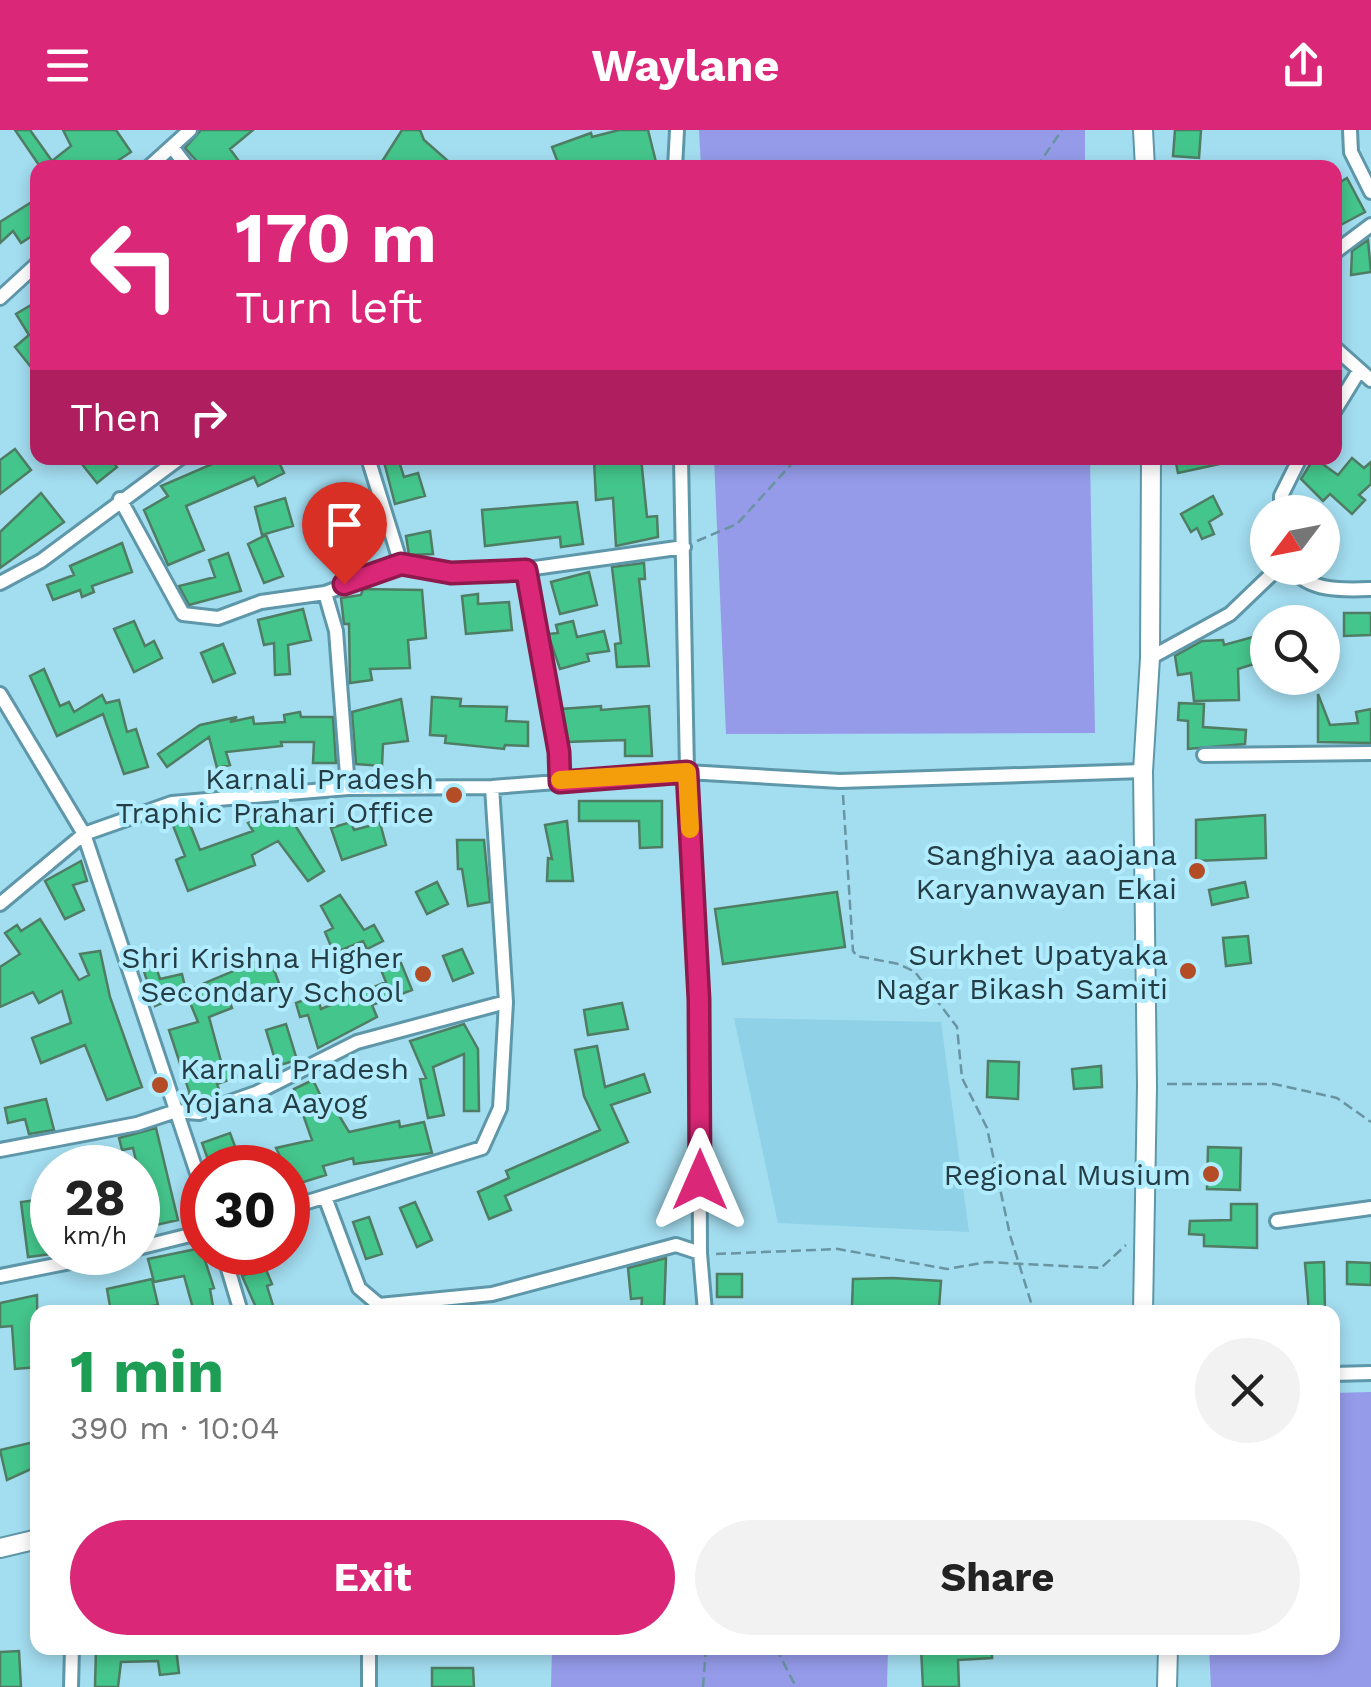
<!DOCTYPE html>
<html lang="en">
<head>
<meta charset="utf-8">
<style>
  body { margin:0; font-family:"Work Sans",sans-serif; background:#f2f2f2; color:#222; height:100vh; display:flex; flex-direction:column; font-size:38px; white-space:nowrap }
  * { box-sizing:border-box; margin:0 }
  p { font-size:32px; color:#767676 }
  .icon { flex:none; width:55px; height:55px; fill:none; stroke:currentColor; stroke-width:2; stroke-linecap:round; stroke-linejoin:round }
  .map { position:relative; flex:1; overflow:hidden }
  .drawer { position:absolute; left:30px; top:1175px; width:1310px; height:350px; display:flex; flex-direction:column; background:#fff; border-radius:20px; box-shadow:0 5px 15px #0003 }
  .drawer>* { flex:none }
  .guide { position:absolute; left:30px; top:30px; width:1312px; height:305px; border-radius:20px; box-shadow:0 5px 15px #0003; background:#db2777; color:#fff; overflow:hidden }
  .needle { width:65px; rotate:238deg }
  .controls { position:absolute; left:1250px; top:365px; display:grid; gap:20px }
  .controls a { display:grid; place-items:center; width:90px; height:90px; border-radius:50%; background:#fff; box-shadow:0 5px 15px #0003; font-size:50px }
  .speed { position:absolute; left:30px; top:1015px; display:flex; gap:20px; font-size:50px; font-weight:700; text-align:center }
  .speed>* { display:grid; place-content:center; width:130px; height:130px; border-radius:50%; background:#fff; box-shadow:0 5px 15px #0003; line-height:1 }
  .speed small { font-size:25px; font-weight:400 }
  .speed .limit { border:15px solid #d22; background:#fff; color:#111 }
  .pin { position:absolute; display:grid; place-items:center; width:85px; height:85px; color:#fff; margin:-102px -42px; border-radius:50% 50% 50% 0; rotate:-45deg; box-shadow:0 0 10px #0007 }
  .pin .icon { rotate:45deg }
  .me { position:absolute; width:110px; margin:-55px; rotate:0deg; stroke-linejoin:round; filter:drop-shadow(0 0 8px #0008) }
  .turn { display:flex; align-items:center; gap:35px; height:210px; padding:0 40px; font-size:45px }
  .turn .icon { width:130px; height:130px; stroke-width:2.5 }
  .turn b { display:block; font-size:70px; line-height:85px }
  .then { display:flex; align-items:center; height:95px; padding:0 40px; background:#0003; gap:20px; font-size:38px }
  .round { display:grid; place-items:center; flex:none; width:105px; height:105px; border-radius:52px; background:#f2f2f2 }
  .summary { display:flex; align-items:center; justify-content:space-between; height:170px; padding:0 40px }
  h1 { font-size:60px; font-weight:700; line-height:75px; color:#1e9e55 }
  .primary-button { display:flex; gap:20px; margin-top:auto; padding:20px 40px }
  .primary-button a { flex:1; height:115px; border-radius:60px; background:#db2777; color:#fff; font-size:40px; font-weight:700; line-height:115px; text-align:center }
  .primary-button a+a { background:#f2f2f2; color:#222 }
  header { display:flex; justify-content:space-between; align-items:center; height:130px; padding:0 40px; background:#db2777; color:#fff; font-size:45px; font-weight:700 }
  .map>svg:first-child { display:block }
</style>
</head>
<body>
<header><svg class="icon" aria-label="menu" viewBox="0 0 24 24"><path d="M4 6h16M4 12h16M4 18h16"/></svg>Waylane<svg class="icon" aria-label="share" viewBox="0 0 24 24"><path d="M12 15V3M7 8l5-5 5 5M5 13v7h14v-7"/></svg></header>
<div class="map">
<svg width="1371" height="1557" viewBox="0 0 1371 1557">
  <rect width="100%" height="100%" fill="#a3ddf0"/>
  <!-- built -->
  <path fill="#8fd1e6" d="M734,888L941,892L969,1102L778,1093Z"/>
  <!-- green -->
  <path fill="#959be9" d="M699,0H1085V37H701Z
    M714,328H1090L1095,603L726,604Z
    M1371,1262V1557H1211L1209,1518H1332L1333,1263Z
    M552,1518H888L887,1557H551Z"/>
  <!-- building -->
  <path fill="#44c58b" stroke="#4e7d64" stroke-width="2.5" d="M15,0H30L52,31L71,16L63,0H116L131,22L107,38H41Z
    M201,0H253L230,19L244,38H203L185,18Z
    M402,0H420L424,10L456,38H395L383,30Z
    M619,0H648L656,32L632,38H560L552,17L591,3L592,7Z
    M1175,0H1201L1199,28L1173,26Z
    M1347,48L1365,82L1335,98V55Z
    M38,68V102L21,113L13,101L0,113V92Z
    M1368,110L1371,142L1351,145L1352,121Z
    M38,171V246L15,217L29,205L16,184Z
    M15,319L31,340L0,364V330Z
    M77,328H109L117,337L97,353Z
    M226,328H277L284,343L258,356L254,347L186,376L204,420L168,435L144,380L168,366L161,356Z
    M383,328H398L404,347L418,343L425,366L395,374Z
    M641,328L647,387L657,386L658,407L616,416L613,368L596,370L594,330Z
    M1175,328H1223L1224,333L1178,343Z
    M1314,328L1338,345L1352,328L1364,338L1371,332V354L1359,365L1365,370L1352,384L1330,364L1323,371L1301,349Z
    M41,363L64,392L0,438V402Z
    M1213,366L1222,384L1209,392L1214,404L1202,409L1197,398L1191,402L1181,384Z
    M285,368L293,396L262,405L255,377Z
    M577,372L583,414L561,417L560,407L485,416L482,380Z
    M430,401L433,424L409,425L406,406Z
    M266,405L283,446L264,453L248,414Z
    M122,413L132,442L92,456L94,462L82,467L80,460L53,470L47,455L74,445L70,436Z
    M228,423L241,461L189,475L179,456L215,447L209,430Z
    M644,433L645,449H639L649,536L617,537L615,514L621,513L612,437Z
    M589,442L597,475L560,484L551,452Z
    M363,459L422,460L426,508L408,510L410,538L370,539L372,550L350,553L349,494H344L341,468L361,465Z
    M478,464V474L509,472L512,500L466,504L462,466Z
    M303,479L311,510L288,515L290,544L275,545L274,513L264,515L258,490Z
    M1344,483H1371V505L1344,506Z
    M134,491L145,516L154,511L162,528L134,542L114,499Z
    M573,491L577,507L604,501L609,521L587,524L589,531L560,539L548,504L558,503L556,495Z
    M1260,505L1267,530L1238,539L1239,570L1194,571L1191,543L1178,545L1175,526L1202,511L1223,510L1224,515Z
    M223,514L235,543L213,552L201,523Z
    M44,539L60,576L69,572L74,582L102,565L106,573L119,570L127,602L136,599L148,637L124,644L103,584L57,606L30,546Z
    M1318,564L1330,595L1358,593L1356,582L1371,579V613L1318,612Z
    M432,567L461,569L460,576L507,577L506,591L528,592V616L505,615L504,619L445,613L446,606L430,605Z
    M401,569L408,611L383,614L382,636L356,634L352,582Z
    M1179,573L1204,574L1203,597L1246,600L1245,614L1188,619V591L1178,590Z
    M601,576V580L649,576L652,626H625V610L567,612L561,579Z
    M300,582L301,587H333L336,633H313L314,612H281L282,616L226,622L230,635L217,638L209,607L167,637L158,624L200,595L237,587L230,592L253,587L254,594L285,592L284,585Z
    M579,671H662V717L640,718L639,691H579Z
    M283,676L324,741L308,751L278,711L252,725L255,735L188,761L176,730L185,726L172,693L187,687L200,720L253,701L248,693Z
    M1265,685L1266,728L1196,731V690Z
    M567,691L573,751H547L548,728L552,729L545,695Z
    M351,692L354,700L380,693L386,715L342,730L331,698Z
    M457,710H484L490,772L468,776L462,739H458Z
    M81,731L87,751L73,755L84,780L65,789L45,751Z
    M437,752L448,774L427,784L416,762Z
    M1245,752L1248,767L1212,775L1209,760Z
    M837,762L845,817L723,834L715,779Z
    M340,765L364,800L374,795L383,811L367,819L363,811L334,823L325,802L333,798L321,776Z
    M40,789L79,850L89,845L80,824L100,821L110,867L142,957L107,970L85,915L41,933L32,908L71,893L62,861L39,873L33,862L0,877V837L20,824L5,803L17,795L21,801Z
    M1248,806L1251,833L1226,836L1223,808Z
    M462,819L473,843L453,851L443,826Z
    M269,826L280,856L230,873L232,878L209,887L222,935L232,932L237,947L217,954L221,965L186,972L183,967L190,964L169,900L198,892L186,863L155,876L142,835L154,831L160,849L182,844L186,861Z
    M401,833L412,860L372,875L377,887L318,918L308,885L300,887L296,873L317,865L321,879L386,852L381,840Z
    M622,873L628,899L588,905L584,880Z
    M286,894L297,930L277,936L266,900Z
    M464,894L478,919L479,981H464V924L433,937L444,985L428,988L420,949L426,948L410,911Z
    M597,916L605,957L644,944L650,962L611,975L628,1012L505,1066L511,1080L489,1089L478,1062L509,1048L506,1041L600,1000L584,966L575,920Z
    M988,931L1019,932L1018,969L987,967Z
    M1101,936L1102,957L1074,959L1072,939Z
    M313,950L328,981L334,977L349,1002L399,991L400,997L424,992L432,1023L354,1034L353,1028L323,1036L326,1045L294,1055L276,1018L312,1010L294,959Z
    M46,969L54,1000L29,1004L25,989L8,993L5,978Z
    M156,998L178,1090L138,1099V1075L146,1073L133,1018L122,1020L119,1008Z
    M230,1003L243,1038H211L202,1013Z
    M1208,1017L1241,1018L1240,1060L1207,1059Z
    M52,1068V1124L28,1127L21,1072Z
    M415,1072L432,1110L417,1117L400,1078Z
    M1231,1074H1257V1118L1204,1116V1105L1189,1104L1190,1091L1231,1090Z
    M369,1087L382,1124L366,1129L353,1092Z
    M201,1118L214,1158L210,1159L214,1182H194L184,1146L154,1152L148,1129Z
    M666,1128L664,1182H641L642,1168L631,1169L628,1138Z
    M1324,1132L1325,1182H1309L1305,1133Z
    M1347,1132L1371,1133V1155L1347,1154Z
    M265,1137L272,1154L267,1156L275,1182H258L242,1146Z
    M717,1144H742V1167H717Z
    M893,1148L941,1151L939,1178L852,1176L853,1149Z
    M152,1149L158,1175L111,1182L107,1159Z
    M37,1165L38,1237L15,1239L12,1196L0,1197V1173Z
    M38,1311V1336L7,1350L0,1320Z
    M96,1518H176L179,1543L160,1545L158,1531L121,1532L118,1557H95Z
    M921,1518H992V1528L958,1530L959,1557H923Z
    M19,1521L21,1557H0V1522Z
    M432,1538H473L474,1557H432Z"/>
  <g fill="none" stroke-linecap="round" stroke-linejoin="round">
    <defs>
      <path id="street" d="M1350,0L1351,22L1371,62
        M172,17L188,38
        M148,38L190,0
        M675,38L677,0
        M1335,122L1371,95
        M0,168L38,133
        M1335,218L1371,250
        M1335,280L1359,241
        M368,328L401,434
        M681,328L687,642L699,870L700,1123L705,1182
        M120,369L183,484L218,488L261,472L325,463L401,434L451,443H499L684,417
        M1281,382V366L1300,328
        M1292,438C1309,462 1344,460 1371,459
        M526,440L559,622L560,653
        M0,453L41,431L180,328
        M325,463L336,501L348,658
        M1150,528L1230,484L1278,438
        M0,564L84,704L202,1058
        M1204,625L1371,623
        M0,774L84,704L172,673L348,658L492,657L687,642L840,651L1143,641
        M0,1020L137,994L176,981L199,983L256,963L357,912L506,872
        M325,1067L359,1158L379,1175L492,1164L676,1115L700,1123
        M288,1078L482,1018L500,978L506,872L492,657
        M1277,1091L1371,1078
        M138,1118L202,1102
        M223,1122L241,1182
        M0,1146L121,1122
        M1332,1244L1371,1243
        M71,1557L72,1518
        M369,1557V1518"/>
      <path id="secondary" d="M1143,0L1145,38
        M1143,1182L1147,956L1143,641L1150,528L1151,328
        M0,1418L38,1409
        M1167,1557L1168,1518"/>
    </defs>
    <!-- street casing -->
    <use href="#street" stroke="#5e97a9" stroke-width="18"/>
    <!-- secondary casing -->
    <use href="#secondary" stroke="#5e97a9" stroke-width="22"/>
    <!-- path -->
    <path stroke="#6994a1" stroke-width="2.5" stroke-dasharray="10 5" stroke-linecap="butt" d="M1036,38L1062,0
      M697,411L737,394L797,328
      M843,665L853,821L857,826L899,834L915,842L957,897L962,948L987,998L1010,1105L1034,1182
      M1167,954H1274L1337,968L1371,992
      M716,1124L838,1119L947,1139L987,1132L1101,1138L1126,1115
      M776,1518L796,1557
      M703,1557L706,1518"/>
    <!-- street -->
    <use href="#street" stroke="#fff" stroke-width="12"/>
    <!-- secondary -->
    <use href="#secondary" stroke="#fff" stroke-width="18"/>
  </g>
  <g fill="none" stroke-linecap="round" stroke-linejoin="round">
    <defs>
      <path id="route" d="M344,454L401,434L451,443L526,440L559,622L560,652L687,642L699,870L700,1050"/>
    </defs>
    <!-- route casing -->
    <use href="#route" stroke="#8e194d" stroke-width="25"/>
    <!-- route -->
    <use href="#route" stroke="#db2777" stroke-width="18"/>
    <!-- slow -->
    <path stroke="#f59e0b" stroke-width="18" d="M560,650L687,642L690,699"/>
  </g>
  <!-- markers -->
  <g fill="#b44d26" stroke="#b0ebfe" stroke-width="4">
    <circle cx="454" cy="665" r="10"/>
    <circle cx="1197" cy="741" r="10"/>
    <circle cx="1188" cy="841" r="10"/>
    <circle cx="423" cy="844" r="10"/>
    <circle cx="160" cy="955" r="10"/>
    <circle cx="1211" cy="1044" r="10"/>
  </g>
  <g text-anchor="middle" dominant-baseline="central" stroke-width="8" stroke-linejoin="round" paint-order="stroke">
    <!-- poi labels -->
    <g font-size="30" fill="#253d44" stroke="#b0ebfe" text-anchor="end">
      <text x="434" y="648">Karnali Pradesh<tspan x="434" dy="34">Traphic Prahari Office</tspan></text>
      <text x="1177" y="724">Sanghiya aaojana<tspan x="1177" dy="34">Karyanwayan Ekai</tspan></text>
      <text x="1168" y="824">Surkhet Upatyaka<tspan x="1168" dy="34">Nagar Bikash Samiti</tspan></text>
      <text x="403" y="827">Shri Krishna Higher<tspan x="403" dy="34">Secondary School</tspan></text>
      <text x="180" y="938" text-anchor="start">Karnali Pradesh<tspan x="180" dy="34">Yojana Aayog</tspan></text>
      <text x="1191" y="1044">Regional Musium</text>
    </g>
  </g>
</svg>
<div class="controls">
<a><svg class="needle" viewBox="-14 -14 28 28"><path d="M0-13l5 13h-10z" fill="#e53935"/><path d="M0 13l5-13h-10z" fill="#767676"/></svg></a>
<a><svg class="icon" aria-label="search" viewBox="0 0 24 24"><circle cx="10" cy="10" r="6"/><path d="M15 15l6 6"/></svg></a>
</div>
<div class="speed"><div>28<small>km/h</small></div><div class="limit">30</div></div>
<div class="pin" style="left:344px;top:454px;background:#d93025"><svg class="icon" aria-label="arrive" viewBox="0 0 24 24"><path d="M6 21V4h12l-3 4 3 4H6"/></svg></div>
<svg class="me" style="left:700px;top:1050px" viewBox="-20 -20 40 40"><path d="M0-17L14 15 0 8-14 15z" fill="#db2777" stroke="#fff" stroke-width="4"/></svg>
<div class="guide">
<div class="turn"><svg class="icon" aria-label="left" viewBox="0 0 24 24"><path d="M17 20v-9H6M10 6l-5 5 5 5"/></svg><div><b>170 m</b>Turn left</div></div>
<div class="then">Then<svg class="icon" aria-label="right" viewBox="0 0 24 24"><path d="M7 20v-9h11M14 6l5 5-5 5"/></svg></div>
</div>
<section class="drawer">
<div class="summary"><div><h1>1 min</h1><p>390 m · 10:04</p></div><a class="round"><svg class="icon" aria-label="close" viewBox="0 0 24 24"><path d="M6 6l12 12M18 6L6 18"/></svg></a></div>
<div class="primary-button"><a>Exit</a><a>Share</a></div>
</section>
</div>
</body>
</html>
